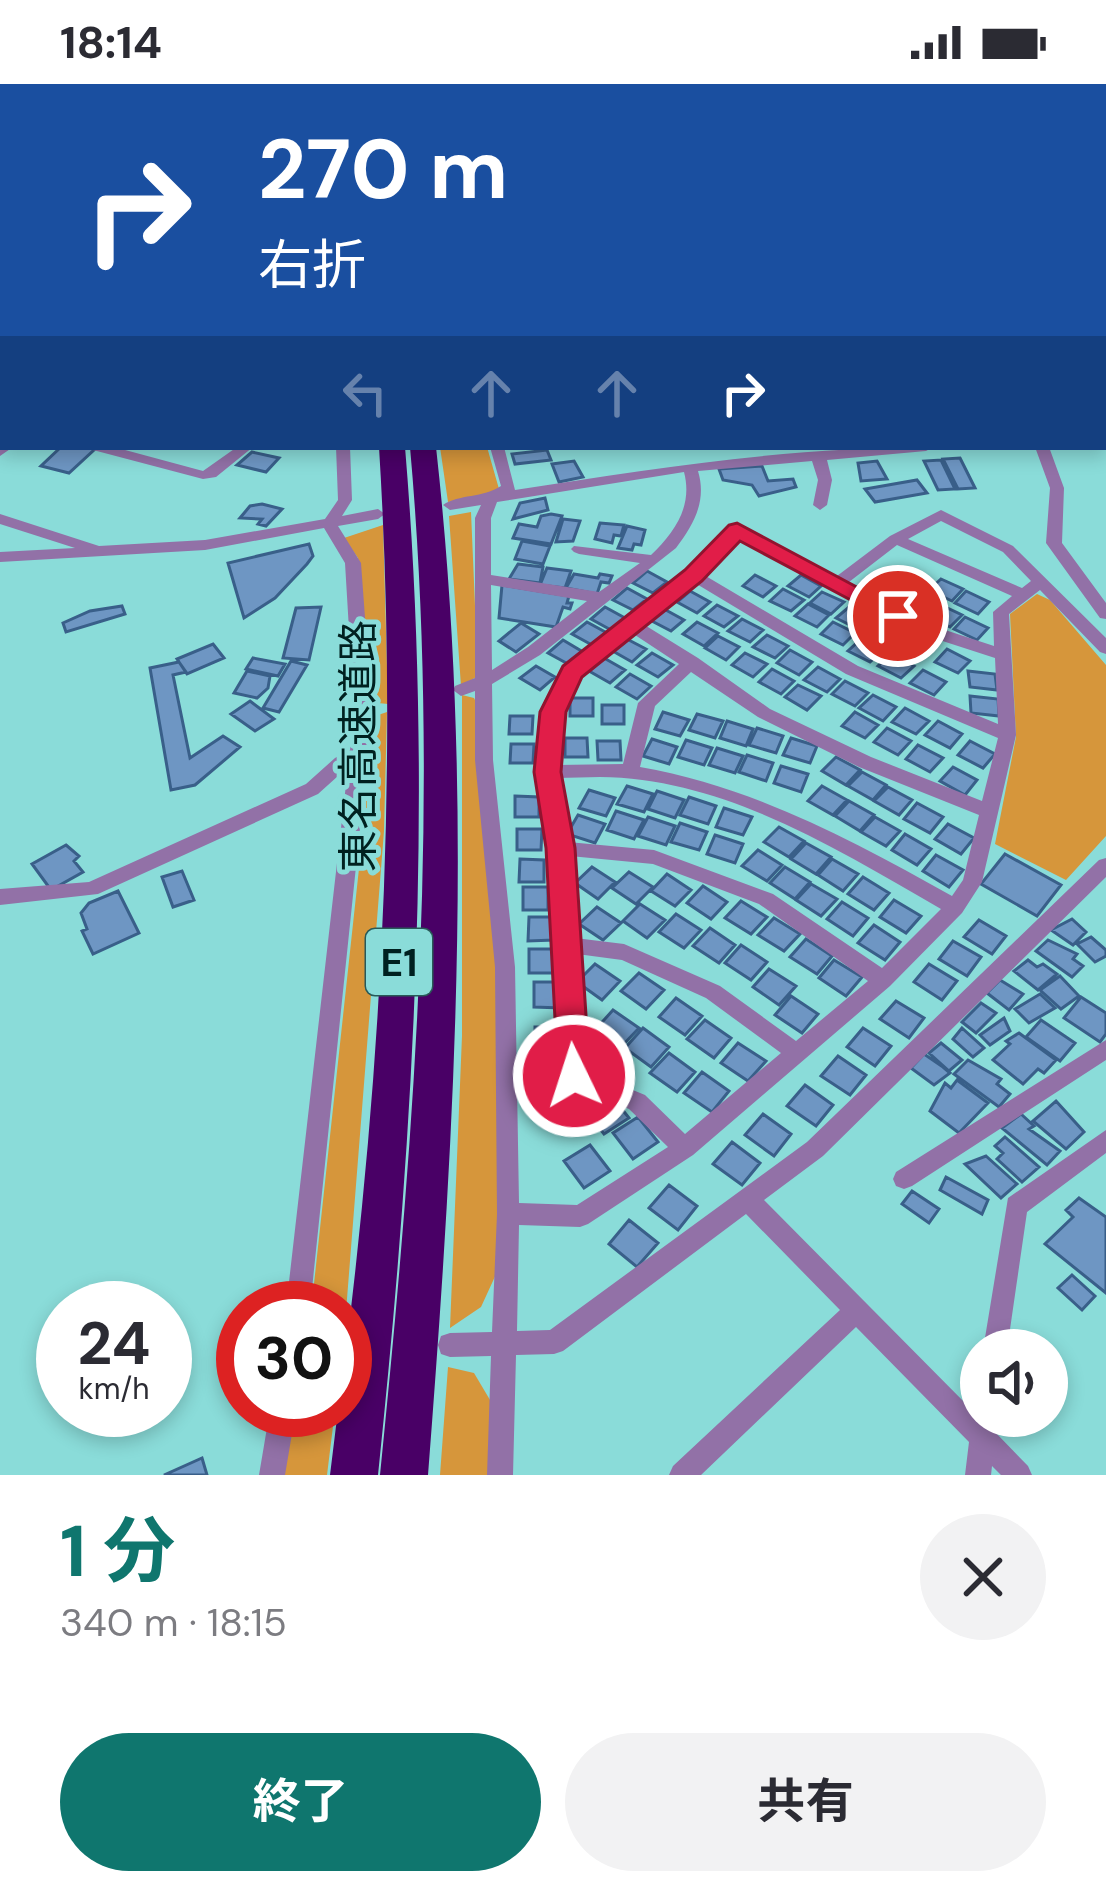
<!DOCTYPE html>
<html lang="ja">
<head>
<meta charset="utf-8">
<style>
  body { margin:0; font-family:"DM Sans","Noto Sans JP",sans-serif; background:#f2f2f3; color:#2b2b33; height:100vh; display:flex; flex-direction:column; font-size:45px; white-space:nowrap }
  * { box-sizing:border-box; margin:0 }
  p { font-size:39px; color:#7c7c81 }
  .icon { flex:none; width:66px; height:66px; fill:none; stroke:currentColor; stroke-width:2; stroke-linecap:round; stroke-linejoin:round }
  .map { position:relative; height:1391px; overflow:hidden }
  .side { display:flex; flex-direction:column; background:#fff; flex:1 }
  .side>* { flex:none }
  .banner { position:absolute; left:0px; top:0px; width:1107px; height:366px; box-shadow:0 6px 18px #0003; background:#1a4fa0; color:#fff; overflow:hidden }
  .tools { position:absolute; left:960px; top:1245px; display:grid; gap:24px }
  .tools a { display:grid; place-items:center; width:108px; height:108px; border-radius:50%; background:#fff; box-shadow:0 6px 18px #0003; font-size:60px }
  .speed { position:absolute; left:36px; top:1197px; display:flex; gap:24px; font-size:60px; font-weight:700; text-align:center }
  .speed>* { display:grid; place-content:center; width:156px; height:156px; border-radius:50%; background:#fff; box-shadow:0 6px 18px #0003; line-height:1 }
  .speed small { font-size:30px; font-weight:400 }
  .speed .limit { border:18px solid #d22; background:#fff; color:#111 }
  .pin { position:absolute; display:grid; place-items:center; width:102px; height:102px; color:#fff; margin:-51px; border:6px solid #fff; border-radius:50%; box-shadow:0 3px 12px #0007 }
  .me { position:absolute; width:132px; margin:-66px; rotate:356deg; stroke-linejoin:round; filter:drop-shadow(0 0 9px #0008) }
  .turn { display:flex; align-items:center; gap:42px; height:252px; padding:0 60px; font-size:54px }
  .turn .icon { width:156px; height:156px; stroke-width:2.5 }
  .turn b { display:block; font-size:84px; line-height:102px }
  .lanes { display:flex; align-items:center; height:114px; padding:0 60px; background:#0003; justify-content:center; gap:60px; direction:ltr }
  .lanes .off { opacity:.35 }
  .round { display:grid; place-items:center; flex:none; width:126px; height:126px; border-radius:63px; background:#f2f2f3 }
  .headline { display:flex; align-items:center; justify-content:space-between; height:204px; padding:0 60px }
  h1 { font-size:72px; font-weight:700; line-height:90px; color:#0f766e }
  .action { display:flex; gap:24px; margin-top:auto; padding:24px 60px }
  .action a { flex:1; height:138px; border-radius:72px; background:#0f766e; color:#fff; font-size:48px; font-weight:700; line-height:138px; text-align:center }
  .action a+a { background:#f2f2f3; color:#2b2b33 }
  .status { display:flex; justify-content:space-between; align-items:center; height:84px; padding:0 60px; background:#fff; direction:ltr }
  .status svg { height:33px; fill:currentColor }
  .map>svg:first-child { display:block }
</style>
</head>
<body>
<div class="status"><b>18:14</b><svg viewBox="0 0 49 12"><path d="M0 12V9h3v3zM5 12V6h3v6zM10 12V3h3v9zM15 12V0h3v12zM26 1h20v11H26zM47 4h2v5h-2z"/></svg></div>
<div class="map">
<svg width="1106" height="1391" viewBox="0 0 1106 1391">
  <rect width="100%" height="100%" fill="#8adcd9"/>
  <!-- green -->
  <path fill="#d6963b" d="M440,363H487L499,405L492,411L448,418Z
    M471,428L478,592L461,602L449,432Z
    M383,441L388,620L368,618L358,474L344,454Z
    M1037,510L1050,516L1106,581V752L1066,796L995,760L1016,653L1010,530Z
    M462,611L474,614L477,620L499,911L498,1186L481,1223L450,1244L462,952Z
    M387,628L384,747L345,1240V1224H321L313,1209L366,720V643L375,632Z
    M448,1283L474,1289L493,1321L490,1391H440Z
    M294,1326H335L327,1391H283Z"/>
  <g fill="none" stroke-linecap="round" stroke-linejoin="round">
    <!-- stream -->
    <path stroke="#b95162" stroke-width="4.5" d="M62,0H208"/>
    <!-- river -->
    <path fill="#b95162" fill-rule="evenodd" d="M626,0H658L660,3H628Z
      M1104,36H1106V48H1104Z"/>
  </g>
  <!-- building -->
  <path fill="#6e96c3" stroke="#395f89" stroke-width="3" d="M61,363H87L95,365L69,389L41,382Z
    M547,366L551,376L515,380L512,370Z
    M252,368L279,374L266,388L237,381Z
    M960,374L975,404L958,405L943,375Z
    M941,376L955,405L938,406L924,377Z
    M574,377L583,393L559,398L552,380Z
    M877,377L887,395L861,397L858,379Z
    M762,382L768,397L793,395L796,403L759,412L752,401L723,396L719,385Z
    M917,396L927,409L875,418L865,405Z
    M545,414L548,426L513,435L520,419Z
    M262,420L282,425L266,442L258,440L262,435L240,434L250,422Z
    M551,430L562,432L551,460L513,454L519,440L537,443L541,432Z
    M563,435L580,437L573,457L556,458Z
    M600,439L624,441L621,452L614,451L612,459L595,455Z
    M627,442L645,446L641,461L634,460L632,466L618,464Z
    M522,457L550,462L543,480L515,475Z
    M309,460L313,472L307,480L275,514L244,534L228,479Z
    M518,480L543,483L540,499L509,495Z
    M547,484L571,487L565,504L540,501Z
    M647,487L667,498L653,509L633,499Z
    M574,490L598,494L600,490L612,492L609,499L601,498L597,510L566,504Z
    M755,491L776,502L763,513L743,502Z
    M801,491L821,502L809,513L788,502Z
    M941,495L963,505L952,517L929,506Z
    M892,496L914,506L902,518L880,507Z
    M502,501L569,512L567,519H572L570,525L563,523L556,543L499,534Z
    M627,504L647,515L633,526L613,516Z
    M783,505L804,516L791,527L770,517Z
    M690,507L710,518L697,529L677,518Z
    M966,507L989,518L978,530L955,519Z
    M822,508L844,518L831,530L810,519Z
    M915,509L937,520L925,531L903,520Z
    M808,520L829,531L817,543L795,532Z
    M939,520L962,531L950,543L928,532Z
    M717,521L738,532L724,543L704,532Z
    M122,522L125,530L66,548L63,539L90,527Z
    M321,523L309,576L283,574L296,524Z
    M605,523L625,534L611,546L591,535Z
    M849,523L870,534L858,545L836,534Z
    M664,525L684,536L671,547L650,536Z
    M965,533L988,544L977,556L954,545Z
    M742,535L763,546L750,558L728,547Z
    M879,536L902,547L889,559L867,548Z
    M587,538L607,549L592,561L572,550Z
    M697,538L718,549L704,562L683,550Z
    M833,538L855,549L843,561L821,550Z
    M521,539L539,550L516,568L499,557Z
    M913,550L935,561L923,573L901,562Z
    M767,551L788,562L775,574L753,563Z
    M718,552L739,563L726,576L705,564Z
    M625,554L646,565L632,578L611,566Z
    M861,555L883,566L870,578L848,567Z
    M563,556L583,568L568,580L548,569Z
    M213,560L224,574L187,590L177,575Z
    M947,565L970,577L958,589L935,578Z
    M790,566L812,578L799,591L777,579Z
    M652,569L673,581L658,593L637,581Z
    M745,569L767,580L753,593L732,581Z
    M891,570L914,582L901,594L878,582Z
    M253,574L285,580L278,592L246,585Z
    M604,574L625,586L610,599L589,587Z
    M291,577L307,581L279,628L263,624Z
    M179,578L186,588L173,591L190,674L223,652L240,663L195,701L171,706L150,584Z
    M536,582L555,593L540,606L520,594Z
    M818,583L840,595L827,608L804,596Z
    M772,585L794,597L781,610L759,598Z
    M923,586L946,598L934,611L910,599Z
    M247,587L270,592L268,604L257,614L234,609Z
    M968,587L995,590L997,606L970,603Z
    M630,590L651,602L637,615L616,603Z
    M845,597L868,609L855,622L832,610Z
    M798,601L821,612L807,626L785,613Z
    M873,611L896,623L883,637L859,624Z
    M970,612L998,615L999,632L971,629Z
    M570,614H593V632H570Z
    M250,617L274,635L255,647L231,630Z
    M602,621H624V640H602Z
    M905,624L929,637L916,650L892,638Z
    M663,628L689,636L680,652L655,645Z
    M855,628L878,641L865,654L842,642Z
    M697,630L723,637L715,654L689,646Z
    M510,632H533L532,650H509Z
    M727,637L753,645L746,662L720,654Z
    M938,637L962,650L950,664L925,651Z
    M757,644L783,652L776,669L749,661Z
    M887,644L911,657L898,671L874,658Z
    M565,654H587L588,673H565Z
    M791,654L817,662L810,679L783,671Z
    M652,655L677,663L669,680L643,672Z
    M686,656L712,664L704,681L678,673Z
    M597,657H620L621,676H598Z
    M970,657L995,670L983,684L958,671Z
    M511,660H534L533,679H510Z
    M918,661L943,674L930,688L906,675Z
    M717,664L743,672L735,689L709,681Z
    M747,671L773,679L766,697L739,688Z
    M836,673L860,686L846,701L822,687Z
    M781,682L808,690L801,708L774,699Z
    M953,683L977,696L965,711L940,697Z
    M862,688L886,701L873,716L848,702Z
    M627,702L653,710L644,728L617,720Z
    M822,702L847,716L833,731L808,717Z
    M888,703L912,716L899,731L874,717Z
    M589,706L615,714L606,732L579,724Z
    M657,707L684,716L675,734L648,725Z
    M515,712L539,713V733H515Z
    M689,713L716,722L708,740L680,731Z
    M849,717L874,731L860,747L835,732Z
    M917,719L943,733L930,749L904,735Z
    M724,724L752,733L743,751L716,743Z
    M616,727L644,736L634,755L607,746Z
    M578,731L605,740L595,759L567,750Z
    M648,733L675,742L666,761L638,752Z
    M875,733L900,747L886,762L861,748Z
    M680,739L707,748L699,766L671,758Z
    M948,740L974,754L961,770L935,755Z
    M779,743L804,757L789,773L764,758Z
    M517,745H542L541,766H517Z
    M905,750L931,765L917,781L892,766Z
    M715,751L743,760L735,779L707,770Z
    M806,759L831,773L816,790L791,775Z
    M66,761L79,772L74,777L83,788L51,806L32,780Z
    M758,766L782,781L767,797L742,782Z
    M1005,770L1061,801L1037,832L981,800Z
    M936,771L963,786L949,803L923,787Z
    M520,775L544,776V798H519Z
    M832,775L858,790L843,807L818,791Z
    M592,783L615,798L598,815L575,799Z
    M785,783L810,798L795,815L770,799Z
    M182,787L194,816L173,823L162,793Z
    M629,788L653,803L636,820L612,804Z
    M667,790L691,806L675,822L651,807Z
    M863,793L889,809L874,826L848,810Z
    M811,800L837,815L821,832L796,816Z
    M703,802L727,818L711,835L687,819Z
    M523,803H548V826H523Z
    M118,807L139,849L93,870L82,847L87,845L81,829L89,819Z
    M894,816L921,832L906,849L880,833Z
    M741,817L767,833L751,850L725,834Z
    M842,818L868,834L853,852L827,835Z
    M640,820L665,836L647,854L623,837Z
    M597,823L621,839L603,856L579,840Z
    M676,830L701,846L684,864L659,848Z
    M529,833H554V856L528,857Z
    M774,834L800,850L784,867L758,851Z
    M1072,835L1086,848L1073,861L1051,846Z
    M979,836L1006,852L992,870L964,853Z
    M874,841L900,858L885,876L858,859Z
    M710,844L735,861L719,879L693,862Z
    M1091,853L1106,866V872L1095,878L1077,860Z
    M806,855L832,872L817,890L790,873Z
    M1048,856L1077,870L1073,875L1083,882L1072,893L1036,867Z
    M953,857L981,873L967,892L939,875Z
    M741,861L767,878L751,896L725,879Z
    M529,865H555V889H529Z
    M834,876L862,893L846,912L819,894Z
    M1028,876L1037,883L1043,880L1057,890L1038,906L1014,887Z
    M595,880L620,897L602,916L577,898Z
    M929,880L957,897L942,916L914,898Z
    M769,885L796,902L779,921L753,903Z
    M639,889L664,906L646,925L621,907Z
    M1060,892L1079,912L1061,925L1040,906Z
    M1000,896L1023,910L1009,926L987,909Z
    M534,898H561V924L534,923Z
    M1040,910L1055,924L1029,939L1015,925Z
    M791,912L818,930L802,949L775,931Z
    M1081,913L1106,929V950L1100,958L1064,934Z
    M676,914L702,932L685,951L659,933Z
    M896,917L924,934L909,954L880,935Z
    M981,919L996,929L976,949L962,938Z
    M613,926L639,944L620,964L595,946Z
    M1004,934L1010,947L990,961L980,951Z
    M705,936L731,954L714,974L687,955Z
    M1041,936L1075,959L1060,977L1026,953Z
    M535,943H562V970H535Z
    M643,944L669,963L651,983L625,964Z
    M863,944L891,962L875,982L847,963Z
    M962,944L984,964L973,973L953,955Z
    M1019,949L1056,976L1044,989L1038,985L1023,1000L993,976L1010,960L1006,957Z
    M738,959L766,977L748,997L721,979Z
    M941,959L962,976L949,987L929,969Z
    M669,969L695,988L677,1008L650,989Z
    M924,970L943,983L950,989L934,1001L911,984Z
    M838,972L866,991L850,1011L821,992Z
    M968,976L1001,995L997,1000L1010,1010L999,1023L954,990Z
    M702,988L729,1007L712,1028L684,1009Z
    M957,996L988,1019L959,1049L930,1027L945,999L951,1004Z
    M805,1001L833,1021L816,1042L787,1022Z
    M540,1002H563L564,1040H542Z
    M609,1009L629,1034L604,1050L584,1024Z
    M1056,1017L1084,1048L1066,1065L1033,1037Z
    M763,1030L791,1050L774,1072L745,1051Z
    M1021,1030L1034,1042L1029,1045L1060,1067L1047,1081L1002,1044Z
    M638,1033L658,1058L633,1075L613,1049Z
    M1005,1053L1039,1083L1022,1098L997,1075L1003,1069L995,1062Z
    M732,1058L760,1079L742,1101L713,1080Z
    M590,1061L610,1087L584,1104L564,1077Z
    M986,1072L1017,1100L1001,1114L965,1080Z
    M946,1093L988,1116L982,1130L940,1106Z
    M669,1101L697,1122L678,1146L649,1124Z
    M912,1107L939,1125L929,1139L902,1120Z
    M1079,1114L1106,1133V1209L1045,1160L1073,1133L1066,1126Z
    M629,1136L658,1159L637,1183L609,1160Z
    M1072,1191L1095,1212L1082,1226L1058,1204Z
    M202,1374L207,1391H164Z"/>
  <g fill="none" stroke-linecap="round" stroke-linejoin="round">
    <!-- minor -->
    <path fill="#9271a7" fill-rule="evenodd" d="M265,0H275L276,3H266Z
      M369,0H379L381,3H371Z
      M558,0H568L569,3H559Z
      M579,0H599L604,3H584Z
      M743,0H754L752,3H741Z
      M1076,0H1092L1096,3H1080Z
      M1104,4H1106V10H1104Z
      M1104,53H1106L1104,60Z
      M0,74H3V81H0Z
      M1104,115H1106V124H1104Z
      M1104,135H1106V143H1104Z
      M1104,252H1106V260H1104Z
      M1104,286H1106V294H1104Z
      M0,333H3V341H0Z
      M1104,350H1106L1104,359Z
      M3,359V363H13L0,372V361Z
      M91,363H114L203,387L237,363H253L216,393L203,395L93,366Z
      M336,363H350L352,416L342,432L378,425L385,430L378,435L338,442L361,479L372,629L310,1224H286L348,683L318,710L98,810L0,821V805L89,798L306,700L335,674L350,666L354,629L345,479L324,444L205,466L0,478V468L75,464L0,440V430L99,462L205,456L325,435L338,416Z
      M490,363H504L515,406C654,384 792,363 933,363L926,367L827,376L832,396L827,421L820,426L813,421L818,396L812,377L698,387C707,417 694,440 676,464L540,571L492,600L493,676L515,883L519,1119L577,1121L668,1063L629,1025L566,999L563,992L551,764L538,688L544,628L565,584L688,488L732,443H742L837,492L890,452L941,426L1013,462L1106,554V570L1100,568L1040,506L1009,530L1016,651L982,798L962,829L890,902L693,1071L588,1140L580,1143L519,1141L517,1247L550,1246L807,1058L1099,776L1106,774V793L823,1072L764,1116L974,1328L981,1321V1332H998L996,1349L1028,1382L1032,1391H1001L992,1382L991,1391H965L969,1358L856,1243L701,1391H669L673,1382L840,1226L746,1130L563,1267L554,1270L516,1271L513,1391H487L491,1272L450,1273L441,1270L438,1261L441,1252L450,1249L492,1248L497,1130L495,883L475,676V607L461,612L453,606L455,602L475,594V434L481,421L450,426L443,421C459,410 483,414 501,402ZM684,388C693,422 675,448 651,471L574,462L571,465L574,468L579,470L640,479L599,508L491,491V434L497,418ZM941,437L1003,468L1031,497L1022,504L908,455ZM739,453L828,500L829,505H838L924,551L995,574L998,640L858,582L704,491ZM897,461L1012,512L993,528L994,562L936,543L849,498ZM695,499L846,590L998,654L982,717L871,673L770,625L698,574L643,540ZM491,501L587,517L528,563L492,586ZM632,549L679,580L638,619L623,680L557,681L562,628L578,591ZM691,588L758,633L859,683L979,731L963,796L952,812C852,756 754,703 640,683L655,622ZM600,693C724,694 837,765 941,825L882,884L773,810L654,766L568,758L557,694ZM570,772L653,780L759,820L868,897L796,957L720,902L624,860L575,854ZM577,870L622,876L706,914L781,969L685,1050L645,1011L584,986Z
      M1035,363H1049L1064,404L1062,459L1106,519V535L1100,534L1046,459L1050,404Z
      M1106,956V976L912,1102L904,1105L896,1102L893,1095L896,1088Z
      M1106,1046V1069L1027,1128L1007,1266H983L1008,1114Z
      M270,1326H296L285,1391H259Z"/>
    <!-- tertiary -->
    <path fill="#9271a7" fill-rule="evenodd" d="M459,0H473L474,3H460Z
      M833,0H847L848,3H834Z"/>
    <!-- secondary -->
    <path fill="#764392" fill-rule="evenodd" d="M0,58H3V66H0Z
      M1104,182H1106V192H1104Z"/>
    <!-- motorway -->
    <path fill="#490066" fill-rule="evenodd" d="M299,0H317L318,3H300Z
      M324,0H342L343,3H325Z
      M379,363H405C434,708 414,1047 378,1391H330L338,1326H345V1274C383,971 398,668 379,363Z
      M410,363H436C475,712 455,1043 428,1391H380C415,1045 441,710 410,363Z"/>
  </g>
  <!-- route -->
  <path fill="#e11d48" stroke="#92132f" stroke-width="3" d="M737,439L911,532L898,540L890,537L740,457L702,497L582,593L566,628L561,688L575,764L590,992L585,1002L574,1006L562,1002L558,992L546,764L534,688L540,628L563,582L685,486L729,441Z"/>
  <g text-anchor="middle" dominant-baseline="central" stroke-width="10" stroke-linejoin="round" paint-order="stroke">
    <!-- shield labels -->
    <rect fill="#8adcd9" stroke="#295958" stroke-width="3" x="366" y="845" width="66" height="66" rx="9"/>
    <g font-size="39" font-weight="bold" fill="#002120">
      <text x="399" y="878">E1</text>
    </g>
    <!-- street labels -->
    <g font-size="42" fill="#002120" stroke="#8adcd9">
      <text transform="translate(358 662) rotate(-90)">東名高速道路</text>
    </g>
  </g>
</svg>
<div class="tools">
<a><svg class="icon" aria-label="sound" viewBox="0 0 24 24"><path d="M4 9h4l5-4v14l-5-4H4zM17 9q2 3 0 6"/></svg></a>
</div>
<div class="speed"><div>24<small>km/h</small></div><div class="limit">30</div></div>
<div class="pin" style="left:898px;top:532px;background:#d93025"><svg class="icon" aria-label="arrive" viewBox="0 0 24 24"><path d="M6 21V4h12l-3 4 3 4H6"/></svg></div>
<svg class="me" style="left:574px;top:992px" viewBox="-20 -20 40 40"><circle r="17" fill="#e11d48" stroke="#fff" stroke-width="3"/><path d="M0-11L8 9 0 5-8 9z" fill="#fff"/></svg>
<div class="banner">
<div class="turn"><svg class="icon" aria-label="right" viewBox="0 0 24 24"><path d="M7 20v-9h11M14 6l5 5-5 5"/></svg><div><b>270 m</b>右折</div></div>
<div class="lanes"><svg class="icon off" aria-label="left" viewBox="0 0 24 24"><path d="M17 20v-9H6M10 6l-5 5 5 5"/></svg><svg class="icon off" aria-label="ahead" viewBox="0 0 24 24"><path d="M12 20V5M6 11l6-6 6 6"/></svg><svg class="icon off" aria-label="ahead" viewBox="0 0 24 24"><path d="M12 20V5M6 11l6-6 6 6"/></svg><svg class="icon" aria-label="right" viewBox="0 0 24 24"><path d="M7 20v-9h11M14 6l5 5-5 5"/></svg></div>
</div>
</div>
<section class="side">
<div class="headline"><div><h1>1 分</h1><p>340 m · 18:15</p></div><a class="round"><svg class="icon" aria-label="close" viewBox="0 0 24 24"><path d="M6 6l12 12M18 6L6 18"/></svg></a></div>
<div class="action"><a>終了</a><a>共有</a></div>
</section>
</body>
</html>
